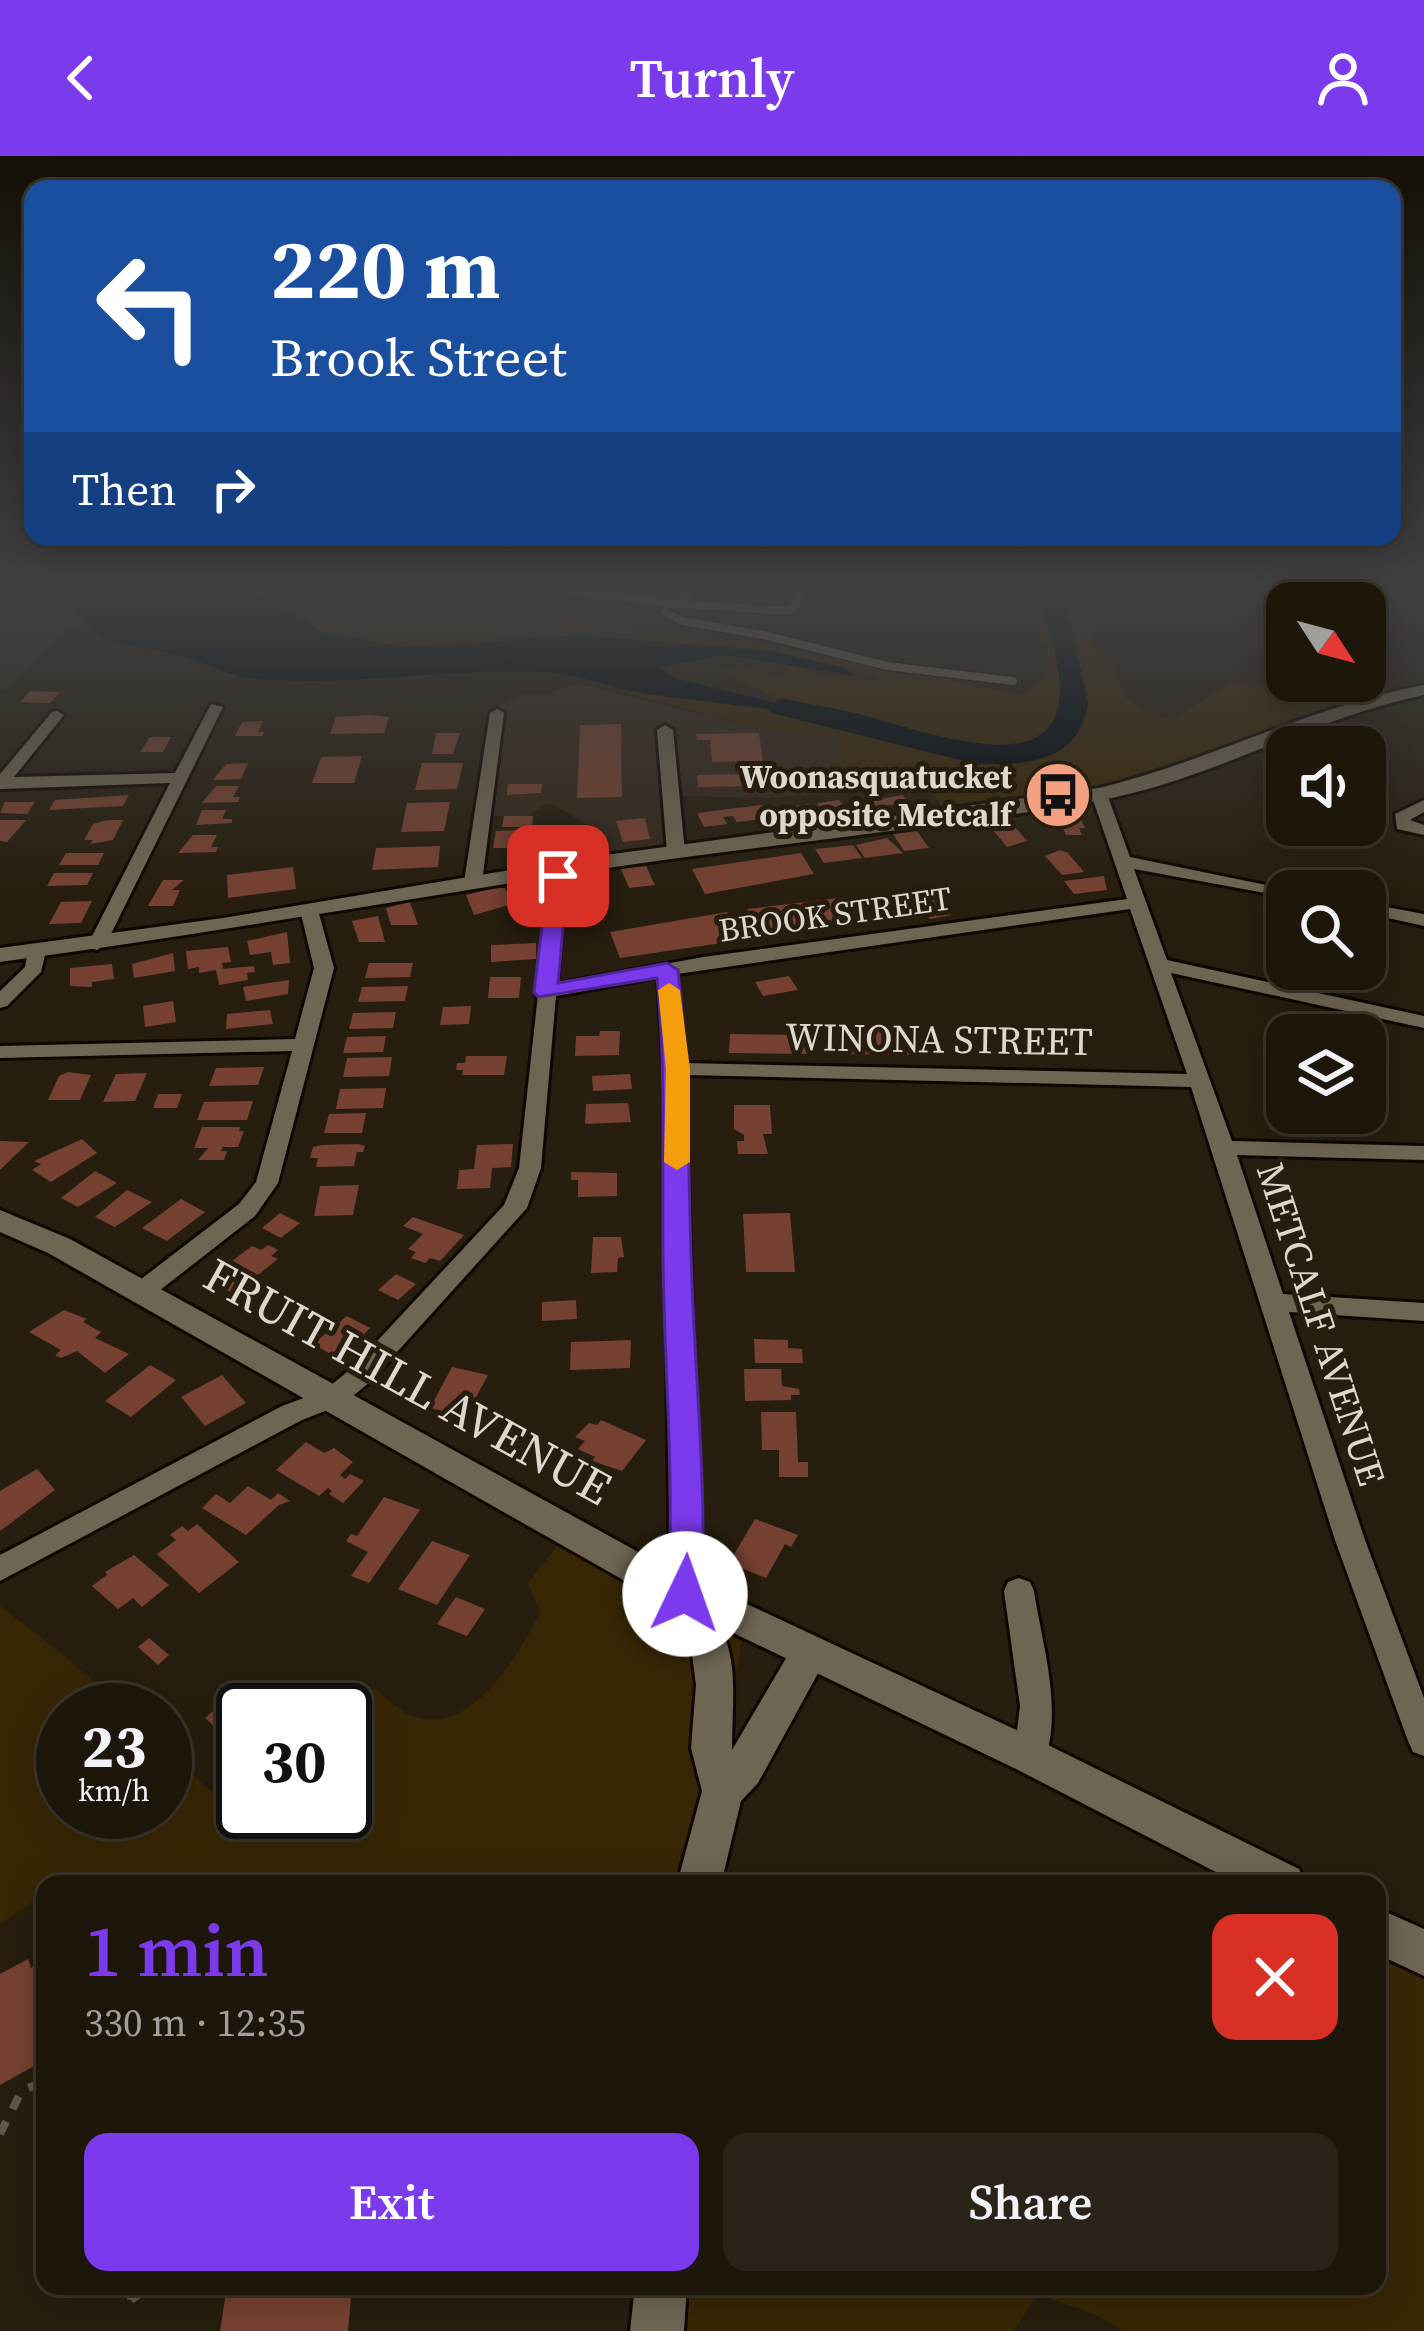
<!DOCTYPE html>
<html lang="en">
<head>
<meta charset="utf-8">
<style>
  body { margin:0; font-family:"Source Serif 4",serif; background:#2a2319; color:#f1f3f6; height:100vh; display:flex; flex-direction:column; font-size:45px; white-space:nowrap }
  * { box-sizing:border-box; margin:0 }
  p { font-size:39px; color:#a09f9d }
  .icon { flex:none; width:66px; height:66px; fill:none; stroke:currentColor; stroke-width:2; stroke-linecap:round; stroke-linejoin:round }
  .map { position:relative; flex:1; overflow:hidden }
  .details { position:absolute; left:36px; top:1719px; width:1350px; height:420px; display:flex; flex-direction:column; background:#1d160b; border-radius:24px; box-shadow:0 6px 30px #0003,0 0 0 3px #3b352c }
  .details>* { flex:none }
  .guide { position:absolute; left:24px; top:24px; width:1377px; height:366px; border-radius:24px; box-shadow:0 6px 30px #0003,0 0 0 3px #3b352c; background:#1a4fa0; color:#fff; overflow:hidden }
  .needle { width:78px; rotate:126deg }
  .buttons { position:absolute; left:1266px; top:426px; display:grid; gap:24px }
  .buttons a { display:grid; place-items:center; width:120px; height:120px; border-radius:24px; background:#1d160b; box-shadow:0 6px 30px #0003,0 0 0 3px #3b352c; font-size:60px }
  .speed { position:absolute; left:36px; top:1527px; display:flex; gap:24px; font-size:60px; font-weight:700; text-align:center }
  .speed>* { display:grid; place-content:center; width:156px; height:156px; border-radius:50%; background:#1d160b; box-shadow:0 6px 30px #0003,0 0 0 3px #3b352c; line-height:1 }
  .speed small { font-size:30px; font-weight:400 }
  .speed .limit { border:6px solid #111; border-radius:18px; background:#fff; color:#111 }
  .pin { position:absolute; display:grid; place-items:center; width:102px; height:102px; color:#fff; margin:-51px; border-radius:24px; box-shadow:0 6px 18px #0006 }
  .me { position:absolute; width:132px; margin:-66px; rotate:3deg; stroke-linejoin:round; filter:drop-shadow(0 0 9px #0008) }
  .turn { display:flex; align-items:center; gap:42px; height:252px; padding:0 48px; font-size:54px }
  .turn .icon { width:156px; height:156px; stroke-width:2.5 }
  .turn b { display:block; font-size:84px; line-height:102px }
  .then { display:flex; align-items:center; height:114px; padding:0 48px; background:#0003; gap:24px; font-size:45px }
  .round { display:grid; place-items:center; flex:none; width:126px; height:126px; border-radius:24px; background:#2a2319 }
  .overview { display:flex; align-items:center; justify-content:space-between; height:204px; padding:0 48px }
  h1 { font-size:72px; font-weight:600; line-height:90px; color:#7c3aed }
  .primary-button { display:flex; gap:24px; margin-top:auto; padding:24px 48px }
  .primary-button a { flex:1; height:138px; border-radius:24px; background:#7c3aed; color:#fff; font-size:48px; font-weight:600; line-height:138px; text-align:center }
  .primary-button a+a { background:#2a2319; color:#f1f3f6 }
  header { display:flex; justify-content:space-between; align-items:center; height:156px; padding:0 48px; background:#7c3aed; color:#fff; font-size:54px; font-weight:600 }
  .map>svg:first-child { display:block }
</style>
</head>
<body>
<header><svg class="icon" aria-label="back" viewBox="0 0 24 24"><path d="M15 5l-7 7 7 7"/></svg>Turnly<svg class="icon" aria-label="person" viewBox="0 0 24 24"><circle cx="12" cy="8" r="4"/><path d="M4 21q1-7 8-7t8 7"/></svg></header>
<div class="map">
<svg width="1424" height="2175" viewBox="0 0 1424 2175">
  <rect width="100%" height="100%" fill="#271e0f"/>
  <!-- commercial -->
  <path fill="#34281b" d="M0,431H71L75,433L66,437L88,466L69,474L6,534H0Z
    M578,528L760,573L832,580L841,591L821,622L851,631L846,637L768,642L673,640V695L604,702L596,674L556,650L545,648L529,660H476L492,554L523,537L543,539Z"/>
  <!-- green -->
  <path fill="#382705" d="M244,431H536L583,435L576,452L563,464L784,490L807,498L1024,539L1049,518L1047,489L1038,484L1043,455L1026,451L1019,436L1006,431H1160C1128,442 1090,450 1091,490L1117,512L1123,540L1151,558L1172,564L1231,526C1293,531 1328,549 1386,515L1392,537L1150,624L949,657L931,637L905,628L873,630L854,622H820L841,591L832,580L760,573L616,534L785,556L790,549L720,514L742,511L779,521L793,509L821,520L880,525L871,519L763,492L544,479L409,490L336,483L312,474C299,442 276,438 244,431Z
    M564,1381L745,1467L699,1728H45V1738L0,1768V1450L66,1501L124,1554H63V1656H165V1592L213,1637L234,1646L243,1643V1656H345V1554H331L375,1532C384,1540 394,1550 404,1556C466,1590 517,1501 540,1457L528,1427Z
    M1377,1774L1424,1796V2175H1124L1095,2158L1037,2138L1014,2175H665L669,2130H1377Z"/>
  <!-- water -->
  <path fill="#000b11" d="M90,431H228L266,441L321,476L412,492L580,479L775,496L842,511L856,520L726,499L658,511L678,523L847,564C783,554 720,547 656,539C617,534 578,517 539,516C445,512 351,531 256,523C226,520 206,506 178,499C120,485 102,496 64,438Z"/>
  <g fill="none" stroke-linecap="round" stroke-linejoin="round">
    <!-- river -->
    <path fill="#000b11" fill-rule="evenodd" d="M1054,431H1080L1068,454L1088,547C1080,607 1022,611 972,607L771,557L766,551L781,542C809,548 836,552 863,559C974,591 1109,637 1042,454Z"/>
  </g>
  <!-- building -->
  <path fill="#764132" d="M30,535L60,536L50,547L20,546Z
    M369,559L389,561L384,577L330,578L336,561Z
    M263,565L258,576H264L262,580H235L242,566Z
    M621,568L622,641L577,642L580,569Z
    M436,577H460L453,598H432Z
    M759,577L763,605L712,606L710,584H697L696,578Z
    M150,581H171L163,596H140Z
    M362,600L354,627H312L321,601Z
    M248,607L241,623L213,624L226,608Z
    M422,607H463L457,633L415,634Z
    M751,618L753,630L698,631L697,619Z
    M508,628H542L541,637L507,639Z
    M216,630H239L233,641H240L238,646L202,647Z
    M129,639L123,650L49,654L55,644Z
    M903,639L908,648L878,650L881,653L855,655L851,648Z
    M839,644L849,657L827,660L817,647Z
    M5,646H35L27,658L0,657Z
    M450,646L444,675L401,676L407,647Z
    M810,648L819,661L786,663L778,652Z
    M762,649L770,662L737,666L733,660L723,661L727,668L704,671L697,657Z
    M202,654H226L222,663H232V667L196,669Z
    M1056,655H1077L1085,672H1079L1082,679H1066Z
    M504,660H533L532,671H502Z
    M645,662L650,683L623,686L616,665Z
    M0,664H26L7,686L0,685Z
    M107,664H123L113,684L90,688L93,684H84L93,668Z
    M1015,671L1027,685L1007,691L993,674Z
    M522,674L519,692H493L496,675Z
    M917,675L929,692L904,695L893,678Z
    M555,677L564,693L543,699L534,684Z
    M193,679H217L211,691H218L216,696L178,697Z
    M887,682L903,697L865,702L856,689Z
    M853,689L862,702L824,707L815,693Z
    M440,690L438,711L372,714L376,692Z
    M1060,694L1068,697L1084,716L1062,719L1045,700Z
    M66,697H104L98,709H59Z
    M801,697L814,718L705,738L692,713Z
    M646,710L655,729L629,732L621,713Z
    M293,711L296,733L228,742L227,719Z
    M54,717H93L87,729L47,730Z
    M1104,720L1107,734L1074,738L1064,725Z
    M163,724H184L172,734H180L173,750H148Z
    M494,732H505L513,748L474,759L466,739Z
    M934,740L951,759L930,763L913,744Z
    M848,741L864,765L762,781L747,753Z
    M92,745L81,767L49,768L61,746Z
    M410,746L418,769H391L386,752Z
    M727,756L742,784L620,802L610,776Z
    M378,760L385,786H359L352,765Z
    M287,776L290,807L273,809L271,796L250,799L247,785Z
    M536,787V803L491,806V789Z
    M228,791L231,806L222,807L223,813L254,810L255,816L247,817L248,824L219,829L216,814L199,817V811L188,813L186,795Z
    M173,797L175,815L134,822L132,808Z
    M369,807H413L410,821L365,822Z
    M112,808L114,823L92,826V831L70,830V812Z
    M789,820L798,834L763,840L755,826Z
    M490,821H521L519,842H488Z
    M289,824L288,838L246,845L243,831Z
    M408,830L405,845L358,846L362,831Z
    M173,845L176,866L145,871L143,850Z
    M471,850L469,868L440,869L443,851Z
    M270,854L273,868L226,873L227,858Z
    M396,856L393,872L349,873L353,857Z
    M835,867L906,868L910,899L836,898Z
    M600,875H620L619,899L575,900L576,880H599Z
    M730,878L807,879L808,898L729,897Z
    M386,880L383,896L343,897L347,881Z
    M466,900H507L504,919H462L463,914H456L457,907H465Z
    M392,901L389,920L343,921L347,902Z
    M264,911L258,929L209,930L216,912Z
    M68,916L91,919L80,944H48L59,920Z
    M147,917L135,945L103,946L116,918Z
    M630,918L632,933L593,935L592,920Z
    M386,932L383,952L336,953L340,933Z
    M158,938H182L177,952H153Z
    M253,945L247,964H197L204,946Z
    M628,947L631,966L585,968L586,948Z
    M734,949H770L772,978H763L768,998H738L737,985H744V979L734,973Z
    M366,957L362,977H324L329,958Z
    M202,971H240L239,975H244L238,991H223L221,995H227L224,1004H198L208,992H194Z
    M82,983L97,997L51,1026L32,1014L41,1008L34,1005Z
    M0,985L29,986L0,1014Z
    M513,988L511,1011L492,1012L490,1032L457,1033L459,1014L474,1013L477,989Z
    M321,989L358,988L365,990L363,996H357L354,1010L316,1011L318,1002H310L313,991Z
    M95,1015L117,1027L78,1051L61,1042Z
    M571,1016L617,1017V1040L578,1041V1024H571Z
    M359,1029L353,1059L314,1060L320,1030Z
    M127,1034L152,1046L115,1071L95,1061Z
    M181,1043L205,1056L167,1085L142,1072Z
    M280,1057L300,1067L281,1082L262,1072Z
    M790,1057L795,1116H746L743,1058Z
    M413,1061L464,1079L440,1105L430,1102L425,1107L411,1102L416,1096L408,1093L423,1078L403,1070Z
    M593,1081H621L624,1101L618,1102L617,1116L591,1117Z
    M268,1089L278,1094L271,1100L278,1103L234,1138L208,1123L252,1090L261,1094Z
    M396,1118L416,1128L398,1144L378,1134Z
    M576,1144L577,1163L542,1165V1146Z
    M64,1154L87,1163L83,1166L101,1176L95,1182L129,1198L105,1217L77,1195L61,1202L55,1199L61,1194L29,1176Z
    M347,1160L370,1172L339,1203L313,1188Z
    M754,1183L788,1184V1192L802,1193L803,1207H755Z
    M631,1184L630,1212L570,1214L571,1186Z
    M150,1209L176,1224L131,1261L105,1245Z
    M452,1211L488,1219L466,1260L430,1252Z
    M744,1213H781L782,1230L799,1233L800,1239H791V1244L745,1245Z
    M222,1219L246,1247L205,1270L181,1241Z
    M761,1256H796L798,1306H808V1321H779V1294H762Z
    M601,1264L646,1284L622,1315L592,1305L595,1301L578,1293L585,1285L575,1281L589,1267L597,1269Z
    M306,1286L324,1297L334,1292L353,1306L340,1319L345,1323L350,1318L364,1325L343,1347L329,1338L332,1335L328,1332L319,1340L276,1314Z
    M37,1313L55,1334L0,1375V1335Z
    M248,1330L271,1344L278,1337L290,1345L279,1349L246,1379L202,1352L216,1338L230,1347Z
    M384,1341L420,1354L369,1427L351,1420L368,1396L346,1385L351,1378L357,1380Z
    M755,1363L798,1379L791,1391L785,1388L766,1422L729,1407Z
    M197,1368L239,1406L199,1437L157,1398L176,1384L170,1379L182,1370L188,1375Z
    M432,1385L470,1399L437,1449L398,1433Z
    M134,1399L169,1429L142,1451L133,1442L118,1453L92,1430L107,1419L105,1416Z
    M456,1441L485,1453L467,1480L437,1468Z
    M149,1482L169,1499L158,1509L138,1491Z
    M220,1549L234,1560L219,1575L205,1562Z
    M28,1803L31,1812L45,1805V1904L0,1929V1818Z
    M227,2130H352L348,2175H220Z"/>
  <g fill="none" stroke-linecap="round" stroke-linejoin="round">
    <defs>
      <path id="service" d="M540,431L669,447L684,444L692,431
        M801,431L795,451L786,455L669,447L665,456L682,465L763,479L887,510L1013,525"/>
      <path id="minor" d="M211,548L223,551L106,788L97,794L90,792L88,788L170,627L0,633V618L52,556L57,555L64,559L14,621L175,617Z
        M497,553L504,557L482,726L473,731L464,726L490,557Z
        M665,569L673,574L685,696L676,701L667,696L657,574Z
        M1099,633L1107,638L1130,701L1295,735H1287V741L1134,713L1167,804L1424,860V872L1171,817L1232,985L1424,990V1004L1237,999L1283,1138L1424,1147V1165L1289,1156L1365,1384L1424,1542V1600L1413,1596L1408,1585L1335,1384L1191,931L685,919L700,1438L696,1447L685,1451L674,1447L670,1438L664,921L658,821L556,840L541,1012L527,1052L370,1226L343,1248L302,1264L0,1425V1399L282,1250L325,1234L352,1212L504,1049L519,1012L552,710H564L567,714L557,828L703,801L1127,743L1091,638ZM1130,753L1187,918L684,907L677,818Z
        M1424,644V656L1410,664L1424,669V679L1397,673L1395,658Z
        M1365,747L1424,758V770L1365,757Z
        M309,749L318,754L334,812L278,1027L255,1060L150,1142H132L129,1136L132,1130L239,1048L256,1026L292,895L0,902V890L295,883L314,812L300,754Z
        M36,789L46,795L41,816L7,850L0,852V835L25,811L29,791Z
        M1019,1422L1030,1426L1034,1435C1042,1489 1065,1558 1042,1611L1030,1615L1018,1611L1014,1600L1020,1550L1004,1435L1008,1426Z"/>
      <path id="tertiary" d="M1424,529V539C1311,562 1210,625 1096,645C923,675 748,690 574,717C383,747 192,780 0,806V792L223,762L576,703L1099,632C1210,605 1311,550 1424,529Z
        M685,1422L698,1427C741,1499 733,1514 732,1594L795,1487L809,1482L823,1487L828,1499L758,1627L741,1645L721,1728H677L702,1635L691,1592L696,1529L690,1482L666,1438L672,1427Z
        M635,2130H687L684,2175H630Z"/>
      <path id="secondary" d="M0,1054L70,1083L651,1403L1044,1587L1299,1713L1306,1728H1239L1016,1613L625,1425L48,1097L0,1076Z
        M1377,1752L1424,1773V1820L1377,1798Z"/>
    </defs>
    <!-- service casing -->
    <use href="#service" stroke="#0f0800" stroke-width="10"/>
    <!-- minor casing -->
    <use href="#minor" stroke="#0f0800" stroke-width="6"/>
    <!-- tertiary casing -->
    <use href="#tertiary" stroke="#0f0800" stroke-width="6"/>
    <!-- secondary casing -->
    <use href="#secondary" stroke="#0f0800" stroke-width="6"/>
    <!-- path -->
    <path stroke="#60584b" stroke-width="8" stroke-dasharray="14 14" stroke-linecap="butt" d="M0,1978L22,1934L45,1926
      M38,2103L45,2093
      M131,2144L150,2130
      M131,2144L133,2130"/>
    <!-- service -->
    <use href="#service" stroke="#6f6553" stroke-width="8"/>
    <!-- minor -->
    <use href="#minor" fill="#6f6553" fill-rule="evenodd"/>
    <!-- tertiary -->
    <use href="#tertiary" fill="#6f6553" fill-rule="evenodd"/>
    <!-- secondary -->
    <use href="#secondary" fill="#6f6553" fill-rule="evenodd"/>
  </g>
  <!-- sky -->
  <linearGradient id="sky" x2="0" y2="1"><stop stop-color="#151008"/><stop offset="0.59" stop-color="#414142"/><stop offset="1" stop-color="#414142" stop-opacity="0"/></linearGradient>
  <rect width="1424" height="735" fill="url(#sky)"/>
  <!-- route -->
  <path fill="#7c3aed" stroke="#51269a" stroke-width="3" d="M558,714L568,720L558,827L667,807L678,814C689,911 688,1001 691,1098C694,1212 707,1324 702,1438L697,1448L685,1453L673,1448L668,1438C675,1324 664,1212 663,1098C662,1005 666,915 657,822L538,841L534,836L548,720Z"/>
  <!-- slow -->
  <path fill="#f59e0b" d="M669,827L680,834L690,913V1006L677,1014L664,1006L666,913L658,834Z"/>
  <!-- icons -->
  <defs>
    <symbol id="bus-disc" viewBox="-11 -11 22 22"><circle r="9.5" fill="#f3a081" stroke="#271e0f"/><path d="M-5-6H5V4H4V6H2V4H-2V6H-4V4H-5ZM-3.5-4V0h7V-4ZM-3.5 1.2v1.5H-2V1.2ZM2 1.2v1.5H3.5V1.2Z" fill="#111"/></symbol>
  </defs>
  <g fill-rule="evenodd">
    <use href="#bus-disc" x="1020" y="601" width="76" height="76"/>
  </g>
  <g text-anchor="middle" dominant-baseline="central" stroke-width="10" stroke-linejoin="round" paint-order="stroke">
    <!-- far-poi labels -->
    <g font-size="33" font-weight="bold" fill="#ddd7ce" stroke="#271e0f" text-anchor="end">
      <text x="1012" y="620">Woonasquatucket<tspan x="1012" dy="38">opposite Metcalf</tspan></text>
    </g>
    <!-- far-street labels -->
    <g font-size="33" fill="#ddd7ce" stroke="#271e0f">
      <text transform="translate(835 758) rotate(-8)">BROOK STREET</text>
    </g>
    <!-- street labels -->
    <g font-size="39" fill="#ddd7ce" stroke="#271e0f">
      <text transform="translate(939 883) rotate(1)">WINONA STREET</text>
      <text transform="translate(1321 1168) rotate(72)">METCALF AVENUE</text>
    </g>
    <!-- near-street labels -->
    <g font-size="48" fill="#ddd7ce" stroke="#271e0f">
      <text transform="translate(408 1225) rotate(29)">FRUIT HILL AVENUE</text>
    </g>
  </g>
</svg>
<div class="buttons">
<a><svg class="needle" viewBox="-14 -14 28 28"><path d="M0-13l5 13h-10z" fill="#e53935"/><path d="M0 13l5-13h-10z" fill="#a09f9d"/></svg></a>
<a><svg class="icon" aria-label="sound" viewBox="0 0 24 24"><path d="M4 9h4l5-4v14l-5-4H4zM17 9q2 3 0 6"/></svg></a>
<a><svg class="icon" aria-label="search" viewBox="0 0 24 24"><circle cx="10" cy="10" r="6"/><path d="M15 15l6 6"/></svg></a>
<a><svg class="icon" aria-label="layers" viewBox="0 0 24 24"><path d="M12 4l9 5-9 5-9-5zM3 14l9 5 9-5"/></svg></a>
</div>
<div class="speed"><div>23<small>km/h</small></div><div class="limit">30</div></div>
<div class="pin" style="left:558px;top:720px;background:#d93025"><svg class="icon" aria-label="arrive" viewBox="0 0 24 24"><path d="M6 21V4h12l-3 4 3 4H6"/></svg></div>
<svg class="me" style="left:685px;top:1438px" viewBox="-20 -20 40 40"><circle r="19" fill="#fff"/><path d="M0-13L10 11 0 6-10 11z" fill="#7c3aed"/></svg>
<div class="guide">
<div class="turn"><svg class="icon" aria-label="left" viewBox="0 0 24 24"><path d="M17 20v-9H6M10 6l-5 5 5 5"/></svg><div><b>220 m</b>Brook Street</div></div>
<div class="then">Then<svg class="icon" aria-label="right" viewBox="0 0 24 24"><path d="M7 20v-9h11M14 6l5 5-5 5"/></svg></div>
</div>
<section class="details">
<div class="overview"><div><h1>1 min</h1><p>330 m · 12:35</p></div><a class="round" style="background:#d93025;color:#fff"><svg class="icon" aria-label="close" viewBox="0 0 24 24"><path d="M6 6l12 12M18 6L6 18"/></svg></a></div>
<div class="primary-button"><a>Exit</a><a>Share</a></div>
</section>
</div>
</body>
</html>
